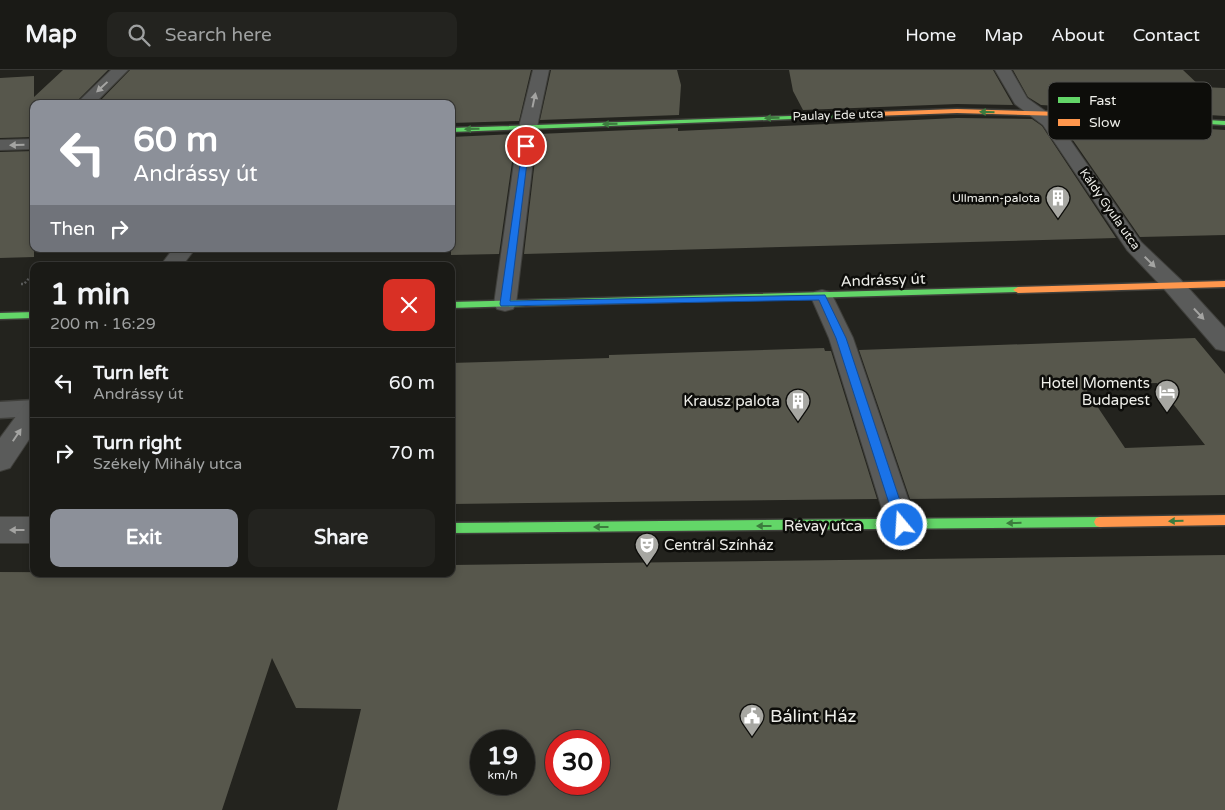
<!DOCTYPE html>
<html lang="en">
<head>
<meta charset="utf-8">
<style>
  body { margin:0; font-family:"Varela Round",sans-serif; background:#23231f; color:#f1f3f6; height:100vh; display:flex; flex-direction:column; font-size:19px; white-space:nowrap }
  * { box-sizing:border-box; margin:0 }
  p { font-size:16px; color:#9fa1a1 }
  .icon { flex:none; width:28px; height:28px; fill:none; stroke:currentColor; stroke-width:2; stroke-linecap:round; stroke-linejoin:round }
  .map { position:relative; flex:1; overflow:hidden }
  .drawer { position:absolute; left:30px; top:192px; width:425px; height:315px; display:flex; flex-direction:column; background:#1a1a16; border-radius:10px; box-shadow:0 2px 8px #0003,0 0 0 1px #383835 }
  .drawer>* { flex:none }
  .banner { position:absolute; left:30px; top:30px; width:425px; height:152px; border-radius:10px; box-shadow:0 2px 8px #0003,0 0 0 1px #383835; background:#8c9099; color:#fff; overflow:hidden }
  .speed { position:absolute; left:470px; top:660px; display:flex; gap:10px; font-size:25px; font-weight:700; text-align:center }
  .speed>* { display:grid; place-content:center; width:65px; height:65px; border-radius:50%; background:#1a1a16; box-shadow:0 2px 8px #0003,0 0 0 1px #383835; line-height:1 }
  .speed small { font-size:12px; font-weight:400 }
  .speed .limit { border:8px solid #d22; background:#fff; color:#111 }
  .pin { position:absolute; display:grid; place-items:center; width:42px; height:42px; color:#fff; margin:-21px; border:2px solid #fff; border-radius:50%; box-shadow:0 1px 5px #0007 }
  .me { position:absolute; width:55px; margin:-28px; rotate:342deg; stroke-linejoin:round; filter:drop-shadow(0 0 4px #0008) }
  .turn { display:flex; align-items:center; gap:18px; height:105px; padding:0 20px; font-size:22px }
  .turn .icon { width:65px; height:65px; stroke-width:2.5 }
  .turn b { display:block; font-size:35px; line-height:42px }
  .then { display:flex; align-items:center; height:48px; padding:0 20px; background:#0003; gap:10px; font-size:19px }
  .round { display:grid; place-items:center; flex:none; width:52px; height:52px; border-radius:10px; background:#23231f }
  .head { display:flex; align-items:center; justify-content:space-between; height:85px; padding:0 20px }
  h1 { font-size:30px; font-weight:800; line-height:38px }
  .action { display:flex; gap:10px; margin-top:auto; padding:10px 20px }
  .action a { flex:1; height:58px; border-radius:10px; background:#8c9099; color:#fff; font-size:20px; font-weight:800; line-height:58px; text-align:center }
  .action a+a { background:#23231f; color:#f1f3f6 }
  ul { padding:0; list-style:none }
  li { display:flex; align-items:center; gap:15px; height:70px; padding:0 20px; border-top:1px solid #383835 }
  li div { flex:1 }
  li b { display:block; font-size:19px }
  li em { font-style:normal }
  header { display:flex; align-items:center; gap:30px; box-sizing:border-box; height:70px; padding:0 25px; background:#1a1a16; border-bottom:1px solid #383835 }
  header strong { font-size:24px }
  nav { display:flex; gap:28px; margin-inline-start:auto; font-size:18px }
  .search { width:350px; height:45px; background:#23231f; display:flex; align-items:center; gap:12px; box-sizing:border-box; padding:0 18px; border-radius:10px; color:#9fa1a1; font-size:19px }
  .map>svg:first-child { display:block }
</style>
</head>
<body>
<header>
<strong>Map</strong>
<div class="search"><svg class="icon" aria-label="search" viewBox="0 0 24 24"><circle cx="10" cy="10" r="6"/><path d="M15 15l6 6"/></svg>Search here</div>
<nav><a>Home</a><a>Map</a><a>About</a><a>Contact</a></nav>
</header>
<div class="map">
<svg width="1225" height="740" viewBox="0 0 1225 740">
  <rect width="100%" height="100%" fill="#23231e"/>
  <!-- building -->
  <path fill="#57574c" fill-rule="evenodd" d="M63,0H108L74,34H34V67L0,68V8L34,6V27Z
    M130,0H531L519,51L451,53V34H97Z
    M551,0H677L681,15L679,45L540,50Z
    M789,0H993L1013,35L957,34L803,40L793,21Z
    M1013,0H1183L1201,17L1225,18V46L1041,35L1028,27Z
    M957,48L1032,49L1042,56L1116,168L524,184L538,64L678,58V61Z
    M1059,50L1225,60V165L1140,167Z
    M516,64L499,184L451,185V67Z
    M34,81V187L0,188V82Z
    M1195,268L1225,304V425L910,429L859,280ZM1157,313L1205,375L1125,378L1083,315Z
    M824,278L825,281H831L877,429L451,434V293L609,288V285Z
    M1225,485V740H337L361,639L296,638L272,588L222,740H0V502L451,504V495ZM481,671H524V714H481ZM556,671H599V714H556Z"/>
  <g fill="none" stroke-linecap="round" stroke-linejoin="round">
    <defs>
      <path id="lane" d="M34,330V346L0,348V332Z"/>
      <path id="street" d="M111,0H128L94,34H76Z
        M533,0H549L537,57L516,234L513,239L505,241L497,239L494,234L519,57Z
        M995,0H1011L1027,28L1055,48L1141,172L1181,210L1225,258V281L1216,279L1165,220L1127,180L1043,55L1015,34Z
        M34,69V79L0,80V70Z
        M173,179H195L182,196H160Z
        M822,220L830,222L833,227L853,268L917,455L913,464L902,468L891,464L887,455L829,268L811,227L814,222Z
        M34,331V362L10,398L0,401V368L25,334Z
        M0,447H34V473H0Z"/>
      <path id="fast" d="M1062,42L1225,51V55L1060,45V43Z
        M847,44V46L845,47L451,62V58Z
        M1018,217L1021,218V222L451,238V232Z
        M34,242V248L0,249V243Z
        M1100,447L1104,448L1106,452L1104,456L1100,457L451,463V453Z"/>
      <path id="slow" d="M957,39L1062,42L1065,44L1062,46L957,43L845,47L842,45L845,43Z
        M1225,211V217L1018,223L1013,220L1018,217Z
        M1225,445V455L1100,457L1096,456L1094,452L1096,448L1100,447Z"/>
    </defs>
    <!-- lane casing -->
    <use href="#lane" stroke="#3f3f3b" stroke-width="3"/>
    <!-- street casing -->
    <use href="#street" stroke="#3f3f3b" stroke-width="2"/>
    <!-- fast casing -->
    <use href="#fast" stroke="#3f3f3b" stroke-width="3"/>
    <!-- slow casing -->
    <use href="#slow" stroke="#3f3f3b" stroke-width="3"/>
    <!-- path -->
    <path stroke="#5a5b5a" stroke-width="2.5" stroke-dasharray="2 2" stroke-linecap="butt" d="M21,214H24L32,205"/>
    <!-- lane -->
    <use href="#lane" fill="#5a5b5a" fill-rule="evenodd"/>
    <!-- street -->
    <use href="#street" fill="#5a5b5a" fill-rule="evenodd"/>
    <!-- fast -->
    <use href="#fast" fill="#63d668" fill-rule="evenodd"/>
    <!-- slow -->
    <use href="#slow" fill="#ff974d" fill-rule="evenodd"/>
  </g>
  <!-- one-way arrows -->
  <defs><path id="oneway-solid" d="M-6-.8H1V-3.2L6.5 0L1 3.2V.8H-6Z" transform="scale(1.25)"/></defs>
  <g fill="#a4a4a2">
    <use href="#oneway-solid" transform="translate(102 17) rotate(137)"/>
    <use href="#oneway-solid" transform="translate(534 30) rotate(-78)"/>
    <use href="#oneway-solid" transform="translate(17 75) rotate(178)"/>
    <use href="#oneway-solid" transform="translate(1150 192) rotate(45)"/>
    <use href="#oneway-solid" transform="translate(1199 244) rotate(47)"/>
    <use href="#oneway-solid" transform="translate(17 365) rotate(-56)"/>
    <use href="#oneway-solid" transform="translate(17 460) rotate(180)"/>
  </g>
  <g fill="#3c7c3e">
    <use href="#oneway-solid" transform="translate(987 42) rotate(-179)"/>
    <use href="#oneway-solid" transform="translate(772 48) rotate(178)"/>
    <use href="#oneway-solid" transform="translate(610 54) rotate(178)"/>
    <use href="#oneway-solid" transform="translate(472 59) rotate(178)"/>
    <use href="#oneway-solid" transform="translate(1176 451) rotate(179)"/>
    <use href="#oneway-solid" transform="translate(1014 453) rotate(179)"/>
    <use href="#oneway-solid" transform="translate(764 456) rotate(180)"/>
    <use href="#oneway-solid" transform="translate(601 457) rotate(180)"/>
  </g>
  <!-- route -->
  <path fill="#1a73e8" stroke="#114b97" d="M523,74L529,76L510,231L825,225L846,268L908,455L906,459L902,461L897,459L896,455L836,268L819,230L501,236L500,234Z"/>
  <!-- icons -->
  <defs>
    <symbol id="building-pin" viewBox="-11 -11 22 30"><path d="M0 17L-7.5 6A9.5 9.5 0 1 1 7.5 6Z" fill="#a7a7a2" stroke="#0d0d0a"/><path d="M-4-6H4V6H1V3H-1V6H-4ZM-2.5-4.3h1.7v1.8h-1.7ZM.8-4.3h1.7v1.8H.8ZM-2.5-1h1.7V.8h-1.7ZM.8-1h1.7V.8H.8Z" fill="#fff"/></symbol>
    <symbol id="hotel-pin" viewBox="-11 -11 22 30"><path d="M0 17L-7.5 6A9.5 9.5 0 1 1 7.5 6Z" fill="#a7a7a2" stroke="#0d0d0a"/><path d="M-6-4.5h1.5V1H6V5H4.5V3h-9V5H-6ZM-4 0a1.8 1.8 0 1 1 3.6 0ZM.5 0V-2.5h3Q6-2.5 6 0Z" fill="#fff"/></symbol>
    <symbol id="theatre-pin" viewBox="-11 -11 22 30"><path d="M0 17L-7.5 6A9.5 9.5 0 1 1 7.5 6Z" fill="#a7a7a2" stroke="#0d0d0a"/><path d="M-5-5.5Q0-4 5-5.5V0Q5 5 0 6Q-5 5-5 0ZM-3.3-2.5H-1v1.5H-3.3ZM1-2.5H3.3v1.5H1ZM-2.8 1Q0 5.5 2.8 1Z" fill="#fff"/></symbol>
    <symbol id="civic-pin" viewBox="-11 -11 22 30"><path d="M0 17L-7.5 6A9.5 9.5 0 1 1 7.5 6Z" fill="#a7a7a2" stroke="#0d0d0a"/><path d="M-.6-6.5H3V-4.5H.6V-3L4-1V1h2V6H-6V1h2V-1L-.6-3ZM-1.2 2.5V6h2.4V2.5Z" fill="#fff"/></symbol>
  </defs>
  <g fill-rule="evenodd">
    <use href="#building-pin" x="1044" y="114" width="28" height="38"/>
    <use href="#hotel-pin" x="1153" y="308" width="28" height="38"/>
    <use href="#building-pin" x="784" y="317" width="28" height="38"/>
    <use href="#theatre-pin" x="633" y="461" width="28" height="38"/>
    <use href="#civic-pin" x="738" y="632" width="28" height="38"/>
  </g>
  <g text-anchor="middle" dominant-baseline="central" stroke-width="5" stroke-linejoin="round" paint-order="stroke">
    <!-- far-street labels -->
    <g font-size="12" fill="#eeeee9" stroke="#0d0d0a">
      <text transform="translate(838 45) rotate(-2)">Paulay Ede utca</text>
      <text transform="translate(1110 139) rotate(55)">Káldy Gyula utca</text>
    </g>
    <!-- far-poi labels -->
    <g font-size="12" fill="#eeeee9" stroke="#0d0d0a" text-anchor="end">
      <text x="1040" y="128">Ullmann-palota</text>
    </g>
    <!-- street labels -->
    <g font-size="15" fill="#eeeee9" stroke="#0d0d0a">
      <text transform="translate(883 210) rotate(-2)">Andrássy út</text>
      <text x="823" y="456">Révay utca</text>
    </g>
    <!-- poi labels -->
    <g font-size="15" fill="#eeeee9" stroke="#0d0d0a" text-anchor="end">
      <text x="1150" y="313">Hotel Moments<tspan x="1150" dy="17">Budapest</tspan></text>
      <text x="780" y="331">Krausz palota</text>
      <text x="664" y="475" text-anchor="start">Centrál Színház</text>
    </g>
    <!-- near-poi labels -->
    <g font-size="18" fill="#eeeee9" stroke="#0d0d0a" text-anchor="start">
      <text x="770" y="646">Bálint Ház</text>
    </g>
  </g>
  <!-- legend -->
  <rect x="1048" y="12" width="164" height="58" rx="8" fill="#0d0d0a" stroke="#50504d" stroke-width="1"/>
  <rect x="1058" y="27" width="22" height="6" fill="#63d668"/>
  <rect x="1058" y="49" width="22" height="7" fill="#ff974d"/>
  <g font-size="14" fill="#eeeee9">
    <text x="1089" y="35">Fast</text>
    <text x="1089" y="57">Slow</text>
  </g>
</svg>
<div class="speed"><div>19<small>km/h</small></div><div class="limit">30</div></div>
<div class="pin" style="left:526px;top:76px;background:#d93025"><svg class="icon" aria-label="arrive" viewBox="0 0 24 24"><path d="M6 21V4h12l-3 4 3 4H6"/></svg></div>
<svg class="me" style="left:902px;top:455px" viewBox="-20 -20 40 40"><circle r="17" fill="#1a73e8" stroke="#fff" stroke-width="3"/><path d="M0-11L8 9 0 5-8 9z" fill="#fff"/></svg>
<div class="banner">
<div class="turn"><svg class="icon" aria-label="left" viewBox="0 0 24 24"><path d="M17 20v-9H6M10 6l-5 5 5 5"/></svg><div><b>60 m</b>Andrássy út</div></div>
<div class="then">Then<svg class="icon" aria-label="right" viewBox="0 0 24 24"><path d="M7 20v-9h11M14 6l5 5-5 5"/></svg></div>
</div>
<section class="drawer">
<div class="head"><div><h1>1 min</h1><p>200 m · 16:29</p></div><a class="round" style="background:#d93025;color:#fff"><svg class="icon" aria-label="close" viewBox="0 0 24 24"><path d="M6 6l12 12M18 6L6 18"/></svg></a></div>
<ul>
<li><svg class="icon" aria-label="left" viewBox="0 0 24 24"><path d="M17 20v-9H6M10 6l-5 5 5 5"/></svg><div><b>Turn left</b><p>Andrássy út</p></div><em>60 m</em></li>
<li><svg class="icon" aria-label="right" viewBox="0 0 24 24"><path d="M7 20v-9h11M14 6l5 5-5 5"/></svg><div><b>Turn right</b><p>Székely Mihály utca</p></div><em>70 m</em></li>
</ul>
<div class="action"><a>Exit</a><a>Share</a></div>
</section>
</div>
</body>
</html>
